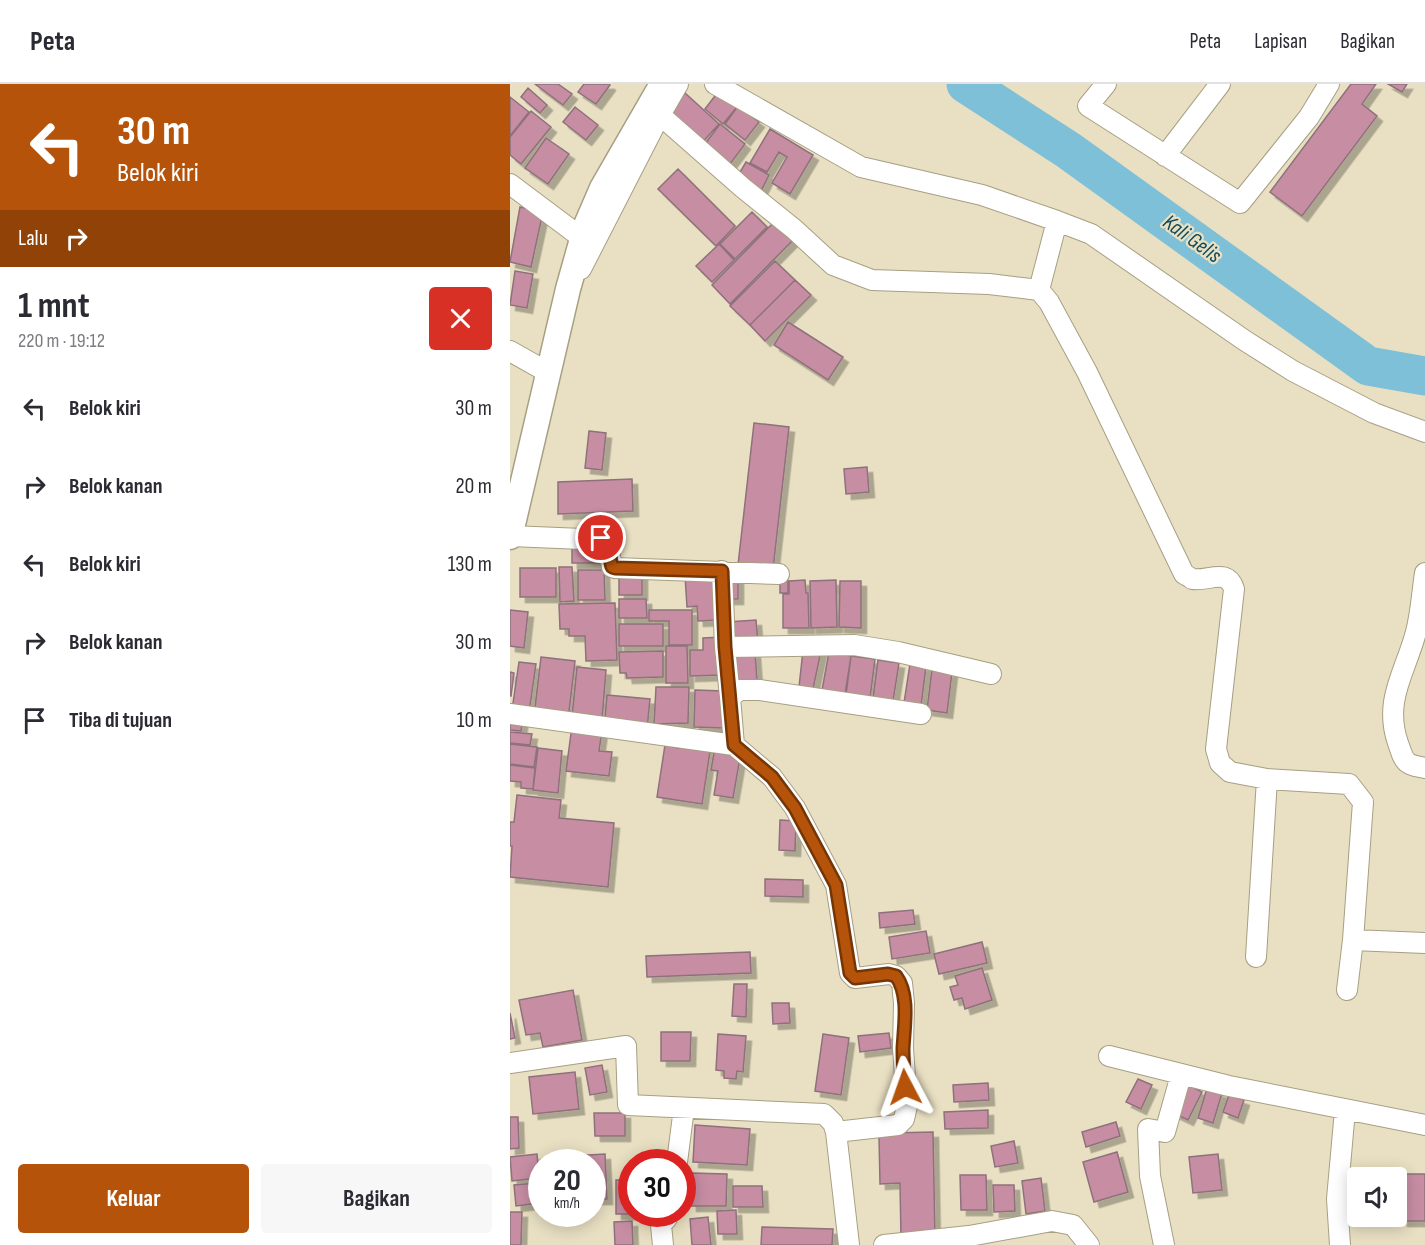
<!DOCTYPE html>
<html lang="id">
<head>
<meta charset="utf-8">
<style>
  body { margin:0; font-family:"Sofia Sans Condensed",sans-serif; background:#f7f7f7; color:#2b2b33; height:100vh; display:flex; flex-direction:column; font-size:22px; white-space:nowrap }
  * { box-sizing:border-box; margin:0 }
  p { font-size:20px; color:#7c7c81 }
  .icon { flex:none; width:33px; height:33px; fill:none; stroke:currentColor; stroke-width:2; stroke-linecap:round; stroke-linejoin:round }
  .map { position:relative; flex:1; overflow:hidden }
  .side { display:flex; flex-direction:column; background:#fff; width:510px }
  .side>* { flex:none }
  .guide { background:#b45309; color:#fff; overflow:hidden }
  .fabs { position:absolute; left:837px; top:1083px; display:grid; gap:12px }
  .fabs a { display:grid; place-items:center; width:60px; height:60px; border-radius:6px; background:#fff; box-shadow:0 3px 15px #0003; font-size:30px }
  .speed { position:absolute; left:18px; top:1065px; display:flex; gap:12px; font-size:30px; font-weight:700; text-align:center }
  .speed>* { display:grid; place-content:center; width:78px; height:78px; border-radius:50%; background:#fff; box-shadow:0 3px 15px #0003; line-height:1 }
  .speed small { font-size:15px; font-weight:400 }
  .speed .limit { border:9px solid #d22; background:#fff; color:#111 }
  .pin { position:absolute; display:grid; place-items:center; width:51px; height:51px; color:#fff; margin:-26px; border:3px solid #fff; border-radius:50%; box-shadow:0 2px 6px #0007 }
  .me { position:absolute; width:66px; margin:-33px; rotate:356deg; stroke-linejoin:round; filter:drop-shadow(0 0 4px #0008) }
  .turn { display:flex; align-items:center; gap:21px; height:126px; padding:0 18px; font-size:27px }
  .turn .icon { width:78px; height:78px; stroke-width:2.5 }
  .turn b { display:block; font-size:42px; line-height:51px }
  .then { display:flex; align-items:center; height:57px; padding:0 18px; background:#0003; gap:12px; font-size:22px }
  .round { display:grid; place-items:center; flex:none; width:63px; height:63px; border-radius:6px; background:#f7f7f7 }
  .overview { display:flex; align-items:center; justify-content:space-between; height:102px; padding:0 18px }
  h1 { font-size:36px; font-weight:700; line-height:45px }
  .cta { display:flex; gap:12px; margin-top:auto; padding:12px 18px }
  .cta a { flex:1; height:69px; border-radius:6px; background:#b45309; color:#fff; font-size:24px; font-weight:700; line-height:69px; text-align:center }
  .cta a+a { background:#f7f7f7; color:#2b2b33 }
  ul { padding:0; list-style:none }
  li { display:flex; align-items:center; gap:18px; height:78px; padding:0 18px }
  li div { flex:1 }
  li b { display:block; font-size:22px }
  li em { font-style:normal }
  header { display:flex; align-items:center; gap:36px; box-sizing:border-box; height:84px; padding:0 30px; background:#fff; border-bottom:2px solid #e1e1e2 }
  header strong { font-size:28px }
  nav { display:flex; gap:33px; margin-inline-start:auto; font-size:21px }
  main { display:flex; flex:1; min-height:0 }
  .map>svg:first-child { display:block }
</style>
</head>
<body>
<header>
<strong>Peta</strong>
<nav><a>Peta</a><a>Lapisan</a><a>Bagikan</a></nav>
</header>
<main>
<section class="side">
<div class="guide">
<div class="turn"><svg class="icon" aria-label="left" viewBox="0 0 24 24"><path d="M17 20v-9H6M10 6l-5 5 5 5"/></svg><div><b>30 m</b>Belok kiri</div></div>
<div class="then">Lalu<svg class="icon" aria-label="right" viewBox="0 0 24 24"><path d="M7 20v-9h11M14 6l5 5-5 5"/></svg></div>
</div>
<div class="overview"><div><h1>1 mnt</h1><p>220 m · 19:12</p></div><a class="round" style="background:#d93025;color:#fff"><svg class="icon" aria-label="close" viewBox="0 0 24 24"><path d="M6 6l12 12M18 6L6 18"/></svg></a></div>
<ul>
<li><svg class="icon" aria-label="left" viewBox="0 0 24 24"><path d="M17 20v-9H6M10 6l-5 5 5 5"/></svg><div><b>Belok kiri</b></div><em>30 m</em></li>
<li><svg class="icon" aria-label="right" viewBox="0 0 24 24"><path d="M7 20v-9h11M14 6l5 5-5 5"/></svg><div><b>Belok kanan</b></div><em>20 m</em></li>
<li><svg class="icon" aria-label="left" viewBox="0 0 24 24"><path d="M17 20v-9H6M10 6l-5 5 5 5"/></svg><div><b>Belok kiri</b></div><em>130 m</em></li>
<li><svg class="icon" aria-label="right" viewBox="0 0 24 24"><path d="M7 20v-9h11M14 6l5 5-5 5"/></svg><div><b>Belok kanan</b></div><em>30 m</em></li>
<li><svg class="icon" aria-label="arrive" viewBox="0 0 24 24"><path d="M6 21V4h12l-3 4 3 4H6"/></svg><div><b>Tiba di tujuan</b></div><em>10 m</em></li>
</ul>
<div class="cta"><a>Keluar</a><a>Bagikan</a></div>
</section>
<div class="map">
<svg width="915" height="1161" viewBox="0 0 915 1161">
  <defs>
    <filter id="shadow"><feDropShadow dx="5.5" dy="5.5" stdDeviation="0" flood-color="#0004"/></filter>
  </defs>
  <rect width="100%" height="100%" fill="#e9e0c3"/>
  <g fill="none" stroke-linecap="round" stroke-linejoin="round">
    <!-- river -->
    <path stroke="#7ec0d7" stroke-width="39" d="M456,0L558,66L858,282L915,292"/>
  </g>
  <!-- building -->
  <path fill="#c78ea3" stroke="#8e717b" stroke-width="1.5" filter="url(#shadow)" d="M25,0H48L62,10L53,21Z
    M74,0H99L100,1L86,20L68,8Z
    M841,0H866L852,20L867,32L792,132L760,108Z
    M878,0H897L892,8Z
    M18,4L37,21L30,29L11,13Z
    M208,8L227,23L213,40L195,25Z
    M175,9L209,40L190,61L156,30Z
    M0,13L19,28L0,52Z
    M228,22L249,38L235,56L215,40Z
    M65,23L88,41L76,56L53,38Z
    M21,27L41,43L11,80L0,71V53Z
    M210,40L235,60L217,84L192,64Z
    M260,45L303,71L280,110L262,99L277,73L269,68L257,88L240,79Z
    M36,54L59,70L38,100L15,84Z
    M236,78L259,91L250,109L226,95Z
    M168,85L225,142L206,162L148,105Z
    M10,123L33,128L21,183L0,178Z
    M242,128L257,143L225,175L210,160Z
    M266,136L285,154L220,220L202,201Z
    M209,160L224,176L202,198L186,182Z
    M265,177L285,196L240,241L220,222Z
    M5,187L23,190L17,224L0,221Z
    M285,196L301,211L255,257L240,241Z
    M278,238L333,273L318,296L264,261Z
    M244,339L279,343L263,485L228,481Z
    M79,347L96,349L92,386L75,384Z
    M357,383L359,408L336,410L334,385Z
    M122,395L123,427L48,430V398Z
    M62,461H92L93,479H62Z
    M49,483H62L64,517L50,518Z
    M10,484H46V513H10Z
    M68,486H94L95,516H68Z
    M109,486L132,487V511H109Z
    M209,490L210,536L188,537L187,522L177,523L175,492Z
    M215,494H228V515H215Z
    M270,496L278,497V509H270Z
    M295,496L296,509H298L299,544H273V510H279V497Z
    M326,496L327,543L301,544L300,497Z
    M330,497H351V544L329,543Z
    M109,515H136L137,534H109Z
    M105,519L107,576L76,577L75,552H59V545H50L49,520Z
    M0,526L18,528L14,564L0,562Z
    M139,526H182V561H159V537H139Z
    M246,536L248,559L219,561L217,538Z
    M109,540H153V562H109Z
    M212,553L213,591L180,592V566H193V554Z
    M156,562H177L178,599H156Z
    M293,566L311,567L303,605L289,603Z
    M153,567V593L117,594L116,589H110L109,568Z
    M245,568L247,596L227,597L226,569Z
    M319,568L341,572L335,610L312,606Z
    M341,572L365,575L360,614L336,611Z
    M31,573L65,577L58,636L24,632Z
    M368,576L389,579L383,617L363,614Z
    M9,578L26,580L19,628L2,626Z
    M400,580L416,582L411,622L394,619Z
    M67,583L96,586L92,636L62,633Z
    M422,585L442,588L437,629L417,626Z
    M0,588L4,589L1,612H0Z
    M146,603H179L178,639L144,640Z
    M185,606L214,607L213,644L184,643Z
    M97,611L140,615L137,645L95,634Z
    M0,631L13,633L11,647L0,646Z
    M62,642L92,646L89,667L102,668L99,692L56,687Z
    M0,648L22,650L20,661L0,659Z
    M170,656L201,661L192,720L147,713L155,661L169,664Z
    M0,660L27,663L24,683L0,680Z
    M205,663L231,668L223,714L204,711L208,687L201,686Z
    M28,664L52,667L48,709L23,706Z
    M0,681L25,684L23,705L11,704V698L0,697Z
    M7,711L51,716L49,734L104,739L98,803L0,793L2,762H0V738H4Z
    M270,736L286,737L285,767L269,766Z
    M255,795L293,796V813L255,812Z
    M403,826L405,840L370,844L369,829Z
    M416,847L420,869L382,875L379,853Z
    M472,858L477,879L429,890L424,870Z
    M240,868L241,889L137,893L136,872Z
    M472,884L482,916L455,925L452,914L444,916L440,903L448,901L445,892Z
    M224,900H237L236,933L222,932Z
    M63,906L72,956L33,963L30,949L16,951L9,916Z
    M262,919H279L280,939L263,940Z
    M0,929L5,954L0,955Z
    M151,948H181L180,977H151Z
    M379,949L381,964L350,968L348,952Z
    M208,950L236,952L233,988L227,987L226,995L214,994V987L206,986Z
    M313,950L339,954L331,1011L305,1007Z
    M92,981L97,1008L80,1011L75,984Z
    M65,988L69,1025L23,1030L19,993Z
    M628,995L642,1001L631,1025L616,1018Z
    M478,999L479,1016L444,1018L443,1001Z
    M675,999L692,1008L678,1036L661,1028Z
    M697,1004L712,1009L703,1039L688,1034Z
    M719,1011L734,1016L728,1034L713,1028Z
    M478,1026V1044L435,1045L434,1028Z
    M84,1029H115V1052H85Z
    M0,1033H8L9,1064L0,1065Z
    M606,1038L610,1052L576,1063L572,1048Z
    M185,1041L240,1045L237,1081L183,1078Z
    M423,1048L425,1154H391L390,1099L370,1100L369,1052H378L379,1049Z
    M504,1057L508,1079L485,1083L481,1062Z
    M607,1068L618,1108L584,1118L573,1078Z
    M27,1070L29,1094L2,1097L0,1073Z
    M95,1070L97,1115H82V1078H61V1072Z
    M708,1070L712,1106L683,1109L679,1073Z
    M181,1089L217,1090L216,1122H181Z
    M887,1090H915V1137H892L893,1108L886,1107Z
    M450,1091H476L477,1126H451Z
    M531,1094L535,1127L516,1130L512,1097Z
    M106,1096H120L121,1130H106Z
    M27,1099L29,1119L6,1122L4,1101Z
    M483,1101H504L505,1127L484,1128Z
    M223,1102H252L253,1123H223Z
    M226,1126L227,1150H208L207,1127Z
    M0,1128H12L11,1161H0Z
    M198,1133L201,1161H182L180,1135Z
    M122,1137L123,1161H105L104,1138Z
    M252,1143L323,1145L322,1161H251Z"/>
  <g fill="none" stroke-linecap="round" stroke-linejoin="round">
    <defs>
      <path id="minor" d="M205,0L351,83L472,111L547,137
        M596,0L578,22L730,119L799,33L819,0
        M150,31L233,104L284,145L323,181L362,196L479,200L529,206L539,218L577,288L674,490C674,490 682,494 682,495C698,498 717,483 724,505L706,665L710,679L720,688L757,695L839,700L853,718L843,856L837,906
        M655,72L710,0
        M0,100L72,154
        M71,185L150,31L168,0
        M529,206L547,137L581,150L734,256L783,287L864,329L915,348
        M0,267L39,289
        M0,452L97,456L102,483L105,484L269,490
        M212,487L215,563
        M915,489C912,508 911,529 906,548C896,587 873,616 888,659C895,679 894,680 915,684
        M220,613L215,563L344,561L388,568L481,590
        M0,630L224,661L262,693L285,724L326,801L340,889L345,894L379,890L386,892L392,899L394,919L393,964L397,1022L394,1035L388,1041L326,1048
        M224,661L220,613L230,606H250L411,630
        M843,856L915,859
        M746,873L757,695
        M599,972L719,1002L915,1041
        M0,979L116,962L118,1021L314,1030L323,1039L326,1048L339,1161
        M167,1078L174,1024
        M153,1161L151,1141L157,1134L158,1130
        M374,1161L459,1152L542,1137L563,1141L579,1161
        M654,1161L640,1092L638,1045L655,1048L671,991
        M830,1161L827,1115L835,1026"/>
      <path id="tertiary" d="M0,453L58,205L76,141L92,104L152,0"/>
    </defs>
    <!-- minor casing -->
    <use href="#minor" stroke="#a79f83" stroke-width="22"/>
    <!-- tertiary casing -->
    <use href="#tertiary" stroke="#a79f83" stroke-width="27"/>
    <!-- minor -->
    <use href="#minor" stroke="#fff" stroke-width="20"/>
    <!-- tertiary -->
    <use href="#tertiary" stroke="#fff" stroke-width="24"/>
  </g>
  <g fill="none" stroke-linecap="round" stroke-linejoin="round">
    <defs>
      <path id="route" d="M91,454L97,456C101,464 99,474 102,483L105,484L212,487L215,563L224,661L262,693L285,724L326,801L340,889L345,894L378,890L386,892C400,911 394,943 393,965C393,978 394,990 395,1003"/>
    </defs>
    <!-- route casing -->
    <use href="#route" stroke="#753606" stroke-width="15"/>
    <!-- route -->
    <use href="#route" stroke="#b45309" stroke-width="10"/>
  </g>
  <g text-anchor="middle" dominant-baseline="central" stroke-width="4.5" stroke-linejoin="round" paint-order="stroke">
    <!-- water labels -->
    <g font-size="22" font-style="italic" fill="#124b5b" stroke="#e9e0c3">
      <text transform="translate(682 155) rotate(36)">Kali Gelis</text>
    </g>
  </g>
</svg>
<div class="fabs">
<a><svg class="icon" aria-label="sound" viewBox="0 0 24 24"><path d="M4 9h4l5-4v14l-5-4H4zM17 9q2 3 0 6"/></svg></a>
</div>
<div class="speed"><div>20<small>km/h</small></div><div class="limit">30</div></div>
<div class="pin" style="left:91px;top:454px;background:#d93025"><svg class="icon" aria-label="arrive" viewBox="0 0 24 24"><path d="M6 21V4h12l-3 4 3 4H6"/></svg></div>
<svg class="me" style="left:395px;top:1003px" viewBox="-20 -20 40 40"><path d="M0-17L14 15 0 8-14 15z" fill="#b45309" stroke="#fff" stroke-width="4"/></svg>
</div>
</main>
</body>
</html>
